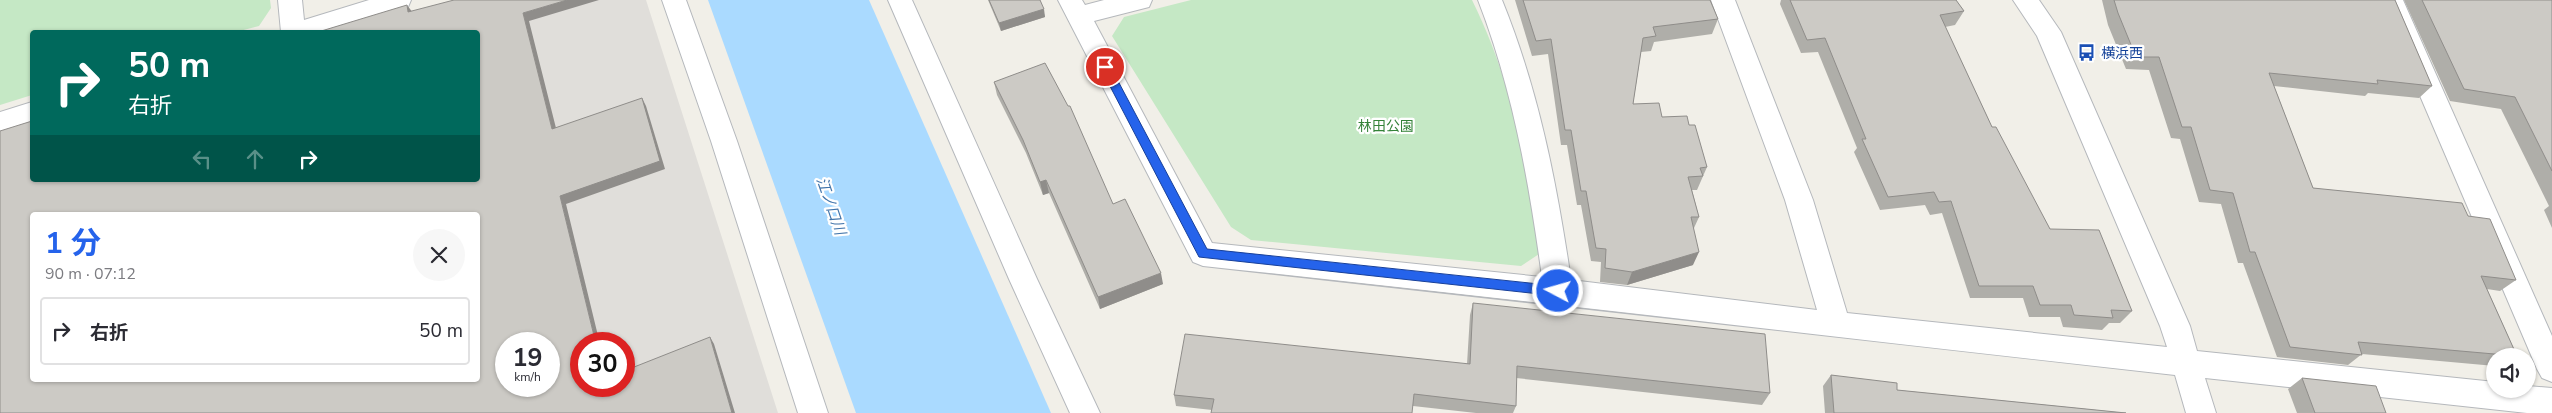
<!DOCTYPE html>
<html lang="ja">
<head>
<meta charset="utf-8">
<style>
  body { margin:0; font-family:"Nunito Sans","Noto Sans JP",sans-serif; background:#f7f7f7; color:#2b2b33; height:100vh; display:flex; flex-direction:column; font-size:19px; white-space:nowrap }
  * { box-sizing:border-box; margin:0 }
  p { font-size:16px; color:#7c7c81 }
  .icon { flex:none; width:28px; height:28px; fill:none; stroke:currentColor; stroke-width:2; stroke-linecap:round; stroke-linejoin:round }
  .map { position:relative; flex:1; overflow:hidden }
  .details { position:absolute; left:30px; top:212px; width:450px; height:170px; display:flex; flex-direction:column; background:#fff; border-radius:5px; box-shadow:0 1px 4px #0004 }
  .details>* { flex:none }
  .banner { position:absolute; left:30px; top:30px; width:450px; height:152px; border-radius:5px; box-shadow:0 1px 4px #0004; background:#00695c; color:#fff; overflow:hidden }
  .fabs { position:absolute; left:2486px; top:348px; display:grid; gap:10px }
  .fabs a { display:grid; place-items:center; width:50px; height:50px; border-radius:50%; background:#fff; box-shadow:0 1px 4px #0004; font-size:25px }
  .speed { position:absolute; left:495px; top:332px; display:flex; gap:10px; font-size:25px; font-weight:700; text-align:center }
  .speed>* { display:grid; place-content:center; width:65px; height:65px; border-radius:50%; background:#fff; box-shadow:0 1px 4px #0004; line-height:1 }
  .speed small { font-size:12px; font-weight:400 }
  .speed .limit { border:8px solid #d22; background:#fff; color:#111 }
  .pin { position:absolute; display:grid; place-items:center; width:42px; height:42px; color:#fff; margin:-21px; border:2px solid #fff; border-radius:50%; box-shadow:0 1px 5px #0007 }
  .me { position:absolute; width:55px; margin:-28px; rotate:276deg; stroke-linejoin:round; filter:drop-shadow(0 0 4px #0008) }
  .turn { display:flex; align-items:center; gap:18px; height:105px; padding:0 15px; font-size:22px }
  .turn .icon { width:65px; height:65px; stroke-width:2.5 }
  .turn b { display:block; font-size:35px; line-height:42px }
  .lanes { display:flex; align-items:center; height:48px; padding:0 15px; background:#0003; justify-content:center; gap:25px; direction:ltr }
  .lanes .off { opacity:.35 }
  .round { display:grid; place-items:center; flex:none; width:52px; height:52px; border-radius:26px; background:#f7f7f7 }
  .overview { display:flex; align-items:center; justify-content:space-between; height:85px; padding:0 15px }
  h1 { font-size:30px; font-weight:700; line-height:38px; color:#2563eb }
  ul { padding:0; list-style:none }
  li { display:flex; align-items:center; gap:15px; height:68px; margin:0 10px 8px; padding:0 5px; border:2px solid #e1e1e2; border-radius:5px }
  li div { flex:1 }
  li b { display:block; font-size:19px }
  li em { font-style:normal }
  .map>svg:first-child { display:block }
</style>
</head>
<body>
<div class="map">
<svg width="2552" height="413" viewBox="0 0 2552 413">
  <rect width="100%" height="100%" fill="#f1efe8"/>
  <!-- industrial -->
  <path fill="#e0deda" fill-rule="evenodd" d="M454,0H646L778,413H0L32,180H478V32H348ZM32,215H478V380H32ZM506,344H549V386H506ZM581,344H624V386H581Z"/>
  <!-- green -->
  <path fill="#c5e8c5" d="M0,0H270L271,8L259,26L236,32H32V95L0,105Z
    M1191,0H1472C1514,85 1525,161 1539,254L1521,266L1251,240L1231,227L1112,36L1124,17Z"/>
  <!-- water -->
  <path fill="#aadaff" d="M708,0H869L1051,413H856Z"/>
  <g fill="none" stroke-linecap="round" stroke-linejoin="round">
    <defs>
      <path id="minor" d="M278,0H302L304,20L369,0H411L408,7L326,32H281Z
        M662,0H686L737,141L828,413H798L711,141Z
        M888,0H912L1037,279L1100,413H1070L1009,279Z
        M1058,0H1082L1085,5L1104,0H1152L1149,7L1094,21L1212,243L1542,277C1529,182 1513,90 1478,0H1502C1539,91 1557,184 1571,280L1817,310L1785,200L1711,0H1735L1813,200L1847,313L2167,347L2160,326L2037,36L2013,0H2039L2061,32L2190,326L2197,351L2495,382V389H2528V386L2552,388V413H2527L2205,378L2216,413H2186L2175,375C1851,339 1527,300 1203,266L1193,262Z
        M2379,0H2403L2552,336V382L2542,378L2537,369Z
        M32,102V122L0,132V112Z"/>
    </defs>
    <!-- minor casing -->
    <use href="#minor" stroke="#b5b8bc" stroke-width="2"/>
    <!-- minor -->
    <use href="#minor" fill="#fff" fill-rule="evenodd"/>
  </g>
  <!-- wall -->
  <path fill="#afaea9" d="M988,0H1040L1045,17L1001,31Z
    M1515,0H1710L1718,19L1712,34L1654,42L1651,51L1641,52L1633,104L1662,117L1689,125L1707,167L1697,190H1692L1699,217L1694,228L1693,265L1627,285L1600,282L1601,262L1591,261L1581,205H1577L1567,145H1561L1548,54L1532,56Z
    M1781,0H1956L1964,11L1955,25L1945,27L1992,127L2050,229L2132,311L2120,323H2109L2102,330L2063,327L2060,317H2029L2023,298H1970L1942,213L1930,215L1925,205L1880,210L1854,152L1857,148L1818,52L1801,53L1780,4Z
    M2102,0H2395L2432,86L2419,98L2368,93L2365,96L2274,86L2313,188L2468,216L2516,280L2500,291L2487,289L2517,356H2495V366L2362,354L2348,365L2277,357L2243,263H2238L2221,204L2199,202L2180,139L2171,138L2149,70L2126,69L2108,25Z
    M2404,0H2552V228L2544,210L2549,206L2501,109L2450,101Z
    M994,82L1113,204L1163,284L1100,309L1049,193L1043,195L1026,153L997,95Z
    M1473,303L1770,393L1762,405L1516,378V406L1513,413H1476L1413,406L1212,410L1176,406L1174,395L1467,364L1470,315Z
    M1831,375L1897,390L2126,413H1825L1823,386Z
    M2302,378L2386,413H2297L2288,389Z"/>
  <!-- shaded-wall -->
  <path fill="#8f8d8a" d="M567,0H599L529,21L558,136L552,129L523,13Z
    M407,5L413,13L408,12Z
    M1044,9L1045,17L1001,31L999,23Z
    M642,98L646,106L665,169L566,204L600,344H596L560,196Z
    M1046,180L1049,193L1043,195L1040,182Z
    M1699,252L1693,265L1627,285L1632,272Z
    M1161,273L1163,284L1100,309L1098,297Z
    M710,337L714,344L735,413H732Z"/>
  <!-- building -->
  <path fill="#cccac5" stroke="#8f8d8a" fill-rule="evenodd" d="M454,0H567L523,13L552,129L642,98L660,161L560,196L596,344H581V386H624V371L710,337L732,413H0V131L32,121V180H478V32H318L407,5L408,12ZM32,215H478V380H32ZM506,344H549V386H506Z
    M989,0H1040L1044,9L999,23Z
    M1523,0H1710L1718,19L1653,27L1656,36L1643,38L1633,104L1659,103L1662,117L1687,116L1689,125H1695L1707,167L1700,168L1703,176L1688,177L1699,217H1691L1699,252L1632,272L1605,268L1606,249L1596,248L1586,191H1581L1571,130H1565L1551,39L1536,41Z
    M1790,0H1956L1964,11L1940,15L1992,127H1996L2050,229L2099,230L2132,311L2111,310L2113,318L2074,315L2071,305H2040L2033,286H1979L1951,201L1939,202L1934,192L1888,197L1862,139H1866L1825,38L1807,40Z
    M2114,0H2395L2432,86L2377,80L2378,84L2269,73L2313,188L2462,203L2468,216L2490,219L2516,280L2481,276L2517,356L2358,342L2362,355L2290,347L2255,252H2250L2233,193L2210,190L2191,127H2182L2159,57H2136L2118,13Z
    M2422,0H2552V171L2515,97L2464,89Z
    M1045,63L1068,106H1070L1113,204L1125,199L1161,273L1098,297L1046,180L1040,182L1023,140L994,82Z
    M1473,303L1765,334L1770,393L1517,366L1516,406L1414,394L1412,413H1211L1214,399L1174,395L1185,334L1470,364Z
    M1831,375L1897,383V390L2126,413H1834Z
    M2302,378L2376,386L2386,413H2315Z"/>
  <!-- route -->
  <path fill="#2563eb" stroke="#184099" d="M1105,63L1109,64L1207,249L1558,286L1564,291L1562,295L1558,296L1199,257L1100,67Z"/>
  <!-- icons -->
  <defs>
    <symbol id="bus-bare" viewBox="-9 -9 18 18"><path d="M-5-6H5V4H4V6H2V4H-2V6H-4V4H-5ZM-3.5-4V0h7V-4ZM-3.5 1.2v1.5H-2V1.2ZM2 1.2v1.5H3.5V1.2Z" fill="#1a4fb4" stroke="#fff" stroke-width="2.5" paint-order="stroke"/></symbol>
  </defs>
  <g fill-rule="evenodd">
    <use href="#bus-bare" x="2074" y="40" width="25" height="25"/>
  </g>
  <g text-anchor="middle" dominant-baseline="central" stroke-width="4.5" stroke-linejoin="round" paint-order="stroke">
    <!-- transit labels -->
    <g font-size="14" fill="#164399" stroke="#fff" text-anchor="start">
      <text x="2101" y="53">横浜西</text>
    </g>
    <!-- park labels -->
    <g font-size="14" fill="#348238" stroke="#fff">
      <text x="1386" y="126">林田公園</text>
    </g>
    <!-- water labels -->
    <g font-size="15" font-style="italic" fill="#4174aa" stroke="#fff">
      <text transform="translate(831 206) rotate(71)">江ノ口川</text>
    </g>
  </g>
</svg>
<div class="fabs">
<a><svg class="icon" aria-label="sound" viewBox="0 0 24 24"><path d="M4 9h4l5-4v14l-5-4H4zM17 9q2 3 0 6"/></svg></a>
</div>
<div class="speed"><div>19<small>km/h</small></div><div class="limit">30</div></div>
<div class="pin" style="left:1105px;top:67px;background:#d93025"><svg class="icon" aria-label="arrive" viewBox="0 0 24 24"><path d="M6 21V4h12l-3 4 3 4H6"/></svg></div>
<svg class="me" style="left:1558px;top:291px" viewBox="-20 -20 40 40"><circle r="17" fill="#2563eb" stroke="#fff" stroke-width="3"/><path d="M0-11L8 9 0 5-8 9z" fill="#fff"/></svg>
<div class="banner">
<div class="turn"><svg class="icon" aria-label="right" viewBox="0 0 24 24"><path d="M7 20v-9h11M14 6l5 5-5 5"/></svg><div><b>50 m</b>右折</div></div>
<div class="lanes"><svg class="icon off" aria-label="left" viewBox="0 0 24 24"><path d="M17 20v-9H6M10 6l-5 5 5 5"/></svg><svg class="icon off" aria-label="ahead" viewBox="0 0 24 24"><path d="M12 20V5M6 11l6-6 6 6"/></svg><svg class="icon" aria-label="right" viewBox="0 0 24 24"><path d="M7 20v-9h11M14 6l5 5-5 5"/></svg></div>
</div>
<section class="details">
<div class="overview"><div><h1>1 分</h1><p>90 m · 07:12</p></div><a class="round"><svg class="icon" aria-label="close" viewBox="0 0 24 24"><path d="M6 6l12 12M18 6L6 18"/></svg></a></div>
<ul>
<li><svg class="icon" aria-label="right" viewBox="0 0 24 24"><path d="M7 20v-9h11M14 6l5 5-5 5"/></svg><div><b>右折</b></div><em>50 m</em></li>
</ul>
</section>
</div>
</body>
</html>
